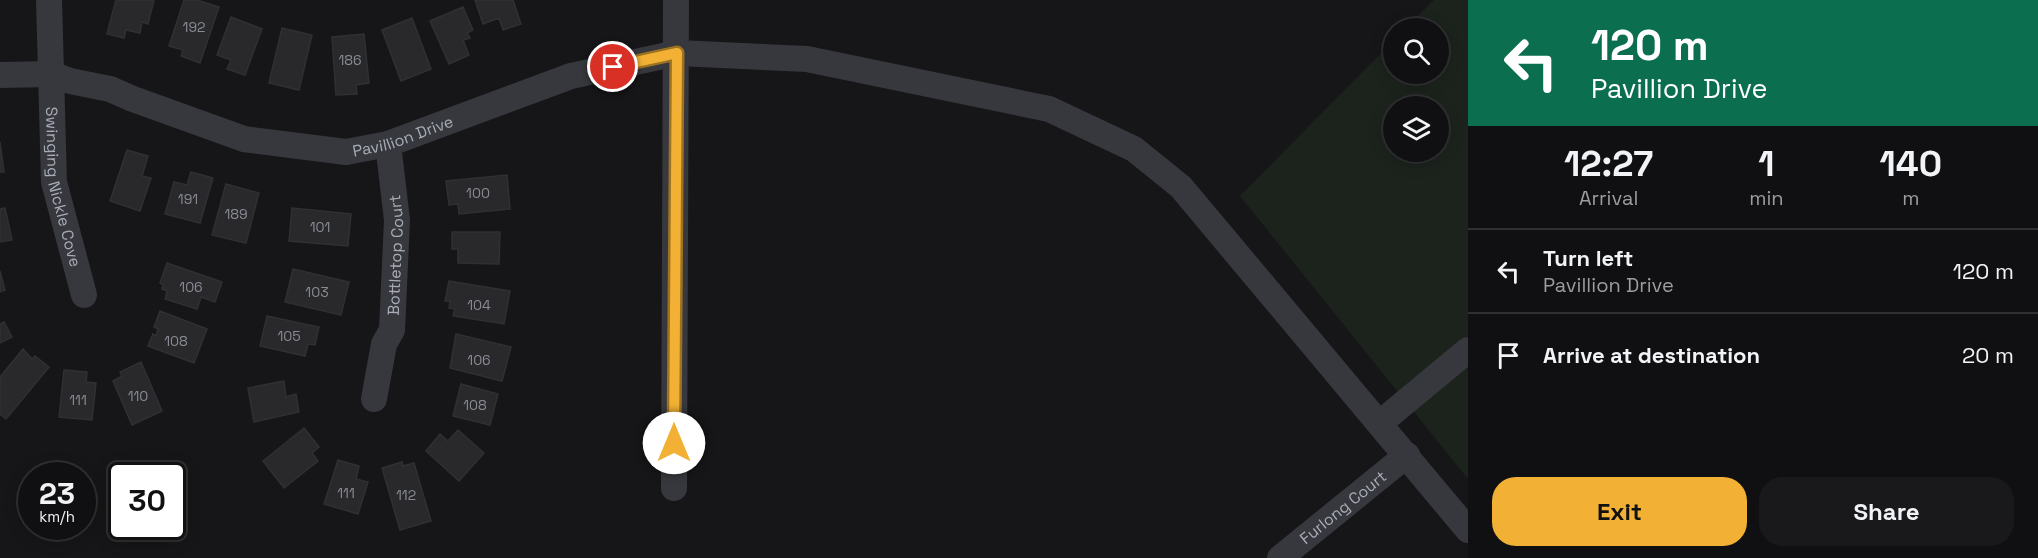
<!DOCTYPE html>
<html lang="en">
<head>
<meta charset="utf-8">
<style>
  body { margin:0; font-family:"Space Grotesk",sans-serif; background:#19191b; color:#f1f3f6; height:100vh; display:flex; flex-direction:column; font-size:22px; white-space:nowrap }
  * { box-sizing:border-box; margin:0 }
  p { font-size:20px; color:#9c9d9f }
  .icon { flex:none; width:33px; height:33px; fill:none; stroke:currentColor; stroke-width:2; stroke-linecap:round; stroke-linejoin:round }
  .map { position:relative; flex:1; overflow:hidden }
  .drawer { display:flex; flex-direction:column; background:#101012; width:570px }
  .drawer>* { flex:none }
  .top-card { background:#0b6e4f; color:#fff; overflow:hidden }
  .tools { position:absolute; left:1383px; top:18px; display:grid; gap:12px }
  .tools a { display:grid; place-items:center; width:66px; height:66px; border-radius:50%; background:#101012; box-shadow:0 3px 15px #0003,0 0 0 2px #303032; font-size:30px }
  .speed { position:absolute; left:18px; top:462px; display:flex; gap:12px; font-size:30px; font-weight:700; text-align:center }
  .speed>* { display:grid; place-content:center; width:78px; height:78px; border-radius:50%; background:#101012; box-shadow:0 3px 15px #0003,0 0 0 2px #303032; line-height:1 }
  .speed small { font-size:15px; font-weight:400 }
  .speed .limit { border:3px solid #111; border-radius:9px; background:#fff; color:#111 }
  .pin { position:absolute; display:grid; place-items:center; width:51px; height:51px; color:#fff; margin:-26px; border:3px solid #fff; border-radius:50%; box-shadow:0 2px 6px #0007 }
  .me { position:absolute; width:66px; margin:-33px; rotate:0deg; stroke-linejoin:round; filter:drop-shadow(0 0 4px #0008) }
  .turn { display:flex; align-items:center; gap:21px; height:126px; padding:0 24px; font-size:27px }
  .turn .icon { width:78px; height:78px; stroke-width:2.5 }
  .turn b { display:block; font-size:42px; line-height:51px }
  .eta { display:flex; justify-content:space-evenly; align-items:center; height:102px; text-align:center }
  .eta b { font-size:36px; font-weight:800; line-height:42px }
  .cta { display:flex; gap:12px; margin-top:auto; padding:12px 24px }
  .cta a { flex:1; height:69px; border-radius:24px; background:#f2b134; color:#111; font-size:24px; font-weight:800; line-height:69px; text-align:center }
  .cta a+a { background:#19191b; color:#f1f3f6 }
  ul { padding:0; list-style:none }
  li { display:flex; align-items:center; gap:18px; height:84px; padding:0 24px; border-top:2px solid #303032 }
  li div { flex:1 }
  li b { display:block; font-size:22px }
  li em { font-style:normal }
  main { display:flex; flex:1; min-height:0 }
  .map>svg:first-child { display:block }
</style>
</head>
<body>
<main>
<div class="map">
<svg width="1468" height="558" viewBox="0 0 1468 558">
  <rect width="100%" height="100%" fill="#161618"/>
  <!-- green -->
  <path fill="#1c231d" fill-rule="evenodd" d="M1434,0H1468V479L1240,196L1393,41L1394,74H1438V28H1406ZM1394,106H1438V152H1394Z"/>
  <!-- building -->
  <path fill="#29292c" stroke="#303034" stroke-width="1.5" d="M116,0H154L148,24L142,22L140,33L126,30L124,38L107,34Z
    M184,0H197L219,7L200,63L181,56L183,50L169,46Z
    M475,0H513L521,24L503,30L499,18L483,24Z
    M463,7L473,30L467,33L470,38L463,40L469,55L449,64L430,21Z
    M231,17L262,29L245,75L227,69L231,60L217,55Z
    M412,18L431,69L401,81L382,30Z
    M282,28L312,35L299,90L269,83Z
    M364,34L369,83L356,85L357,94L336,95L332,37Z
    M0,142L4,172H0Z
    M127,150L148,156L142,176L151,178L140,211L110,201Z
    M191,172L213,178L200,223L165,214L174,182L187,185Z
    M507,175L510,209L459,214L458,204L449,205L446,181Z
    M226,184L259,193L246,243L212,235Z
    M5,208L12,240L0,242V209Z
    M292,208L351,214L348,246L289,241Z
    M452,232H500L499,264L458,263V249H452Z
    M167,263L222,282L215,302L201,297L197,309L165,299L167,291L162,289L163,285L160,283Z
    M293,269L349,282L341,315L285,302Z
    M0,271L5,290L0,292Z
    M449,281L510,291L504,324L453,316L455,309L449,308L450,301H445Z
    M160,311L207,329L194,363L148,346L153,334L156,336L158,329L154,327Z
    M267,316L319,327L315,345L308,344L305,356L260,346Z
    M4,322L12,337L0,343V324Z
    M456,334L511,347L502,381L450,368Z
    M23,349L32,359L35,356L49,367L6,419L0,414V377Z
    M141,362L162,411L132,425L113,381L122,376L120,372Z
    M64,370L87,372L86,382L96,383L92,420L59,417Z
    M284,381L286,397L296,394L299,412L254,422L248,388Z
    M461,384L498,394L490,425L453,416Z
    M304,428L319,447L312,453L318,461L284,488L263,461Z
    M458,430L484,453L459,481L426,451L440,434L448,441Z
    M338,460L359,466L356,479L368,482L358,514L324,504Z
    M402,462L403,466L414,463L431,521L400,530L382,468Z"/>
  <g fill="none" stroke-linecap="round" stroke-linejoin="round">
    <!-- minor -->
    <g stroke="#37383d" stroke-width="26">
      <path id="s1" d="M49,0L54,182L84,295"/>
      <path id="s2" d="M0,75L51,74L70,81L110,89L133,99L244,139L346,152L388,144L571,76L677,53L807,59L1049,109L1134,149L1181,187L1468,530"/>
      <path id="s3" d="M374,399L384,344L392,330L397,220L388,144"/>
      <path d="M1380,423L1468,350"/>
      <path d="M674,488L676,0"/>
      <path id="s4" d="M1280,558L1407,455"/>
    </g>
  </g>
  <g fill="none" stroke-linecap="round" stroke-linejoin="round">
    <defs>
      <path id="route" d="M613,67L677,53L674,443"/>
    </defs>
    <!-- route casing -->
    <use href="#route" stroke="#9d7322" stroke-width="15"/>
    <!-- route -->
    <use href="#route" stroke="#f2b134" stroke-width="10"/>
  </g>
  <g text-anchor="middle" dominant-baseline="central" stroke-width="6" stroke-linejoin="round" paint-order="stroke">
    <!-- number labels -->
    <g font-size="14" fill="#888b94">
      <text x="194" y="27">192</text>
      <text x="350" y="60">186</text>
      <text x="478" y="193">100</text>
      <text x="188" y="199">191</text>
      <text x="236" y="214">189</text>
      <text x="320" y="227">101</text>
      <text x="191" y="287">106</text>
      <text x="317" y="292">103</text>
      <text x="479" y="305">104</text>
      <text x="289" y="336">105</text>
      <text x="176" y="341">108</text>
      <text x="479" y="360">106</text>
      <text x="138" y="396">110</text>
      <text x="78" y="400">111</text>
      <text x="475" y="405">108</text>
      <text x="346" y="493">111</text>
      <text x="406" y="495">112</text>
    </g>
    <!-- street labels -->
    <g font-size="16" fill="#a8adb8" stroke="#111113">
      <text stroke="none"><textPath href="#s2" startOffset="417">Pavillion Drive</textPath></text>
      <text stroke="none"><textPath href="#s1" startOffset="188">Swinging Nickle Cove</textPath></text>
      <text stroke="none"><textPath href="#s3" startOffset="147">Bottletop Court</textPath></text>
      <text stroke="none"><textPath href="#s4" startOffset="81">Furlong Court</textPath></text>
    </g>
  </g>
</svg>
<div class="tools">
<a><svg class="icon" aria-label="search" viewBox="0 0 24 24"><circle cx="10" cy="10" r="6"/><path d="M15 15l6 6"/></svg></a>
<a><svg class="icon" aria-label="layers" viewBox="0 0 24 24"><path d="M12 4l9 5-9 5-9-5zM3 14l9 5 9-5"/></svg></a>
</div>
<div class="speed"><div>23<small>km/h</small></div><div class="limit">30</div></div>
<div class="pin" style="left:613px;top:67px;background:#d93025"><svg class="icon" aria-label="arrive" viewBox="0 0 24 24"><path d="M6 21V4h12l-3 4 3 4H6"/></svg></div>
<svg class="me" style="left:674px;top:443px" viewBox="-20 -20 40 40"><circle r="19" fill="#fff"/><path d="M0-13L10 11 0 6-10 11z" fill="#f2b134"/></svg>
</div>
<section class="drawer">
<div class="top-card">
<div class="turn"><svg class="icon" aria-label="left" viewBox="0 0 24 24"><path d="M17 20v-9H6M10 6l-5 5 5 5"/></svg><div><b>120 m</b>Pavillion Drive</div></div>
</div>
<div class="eta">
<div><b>12:27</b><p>Arrival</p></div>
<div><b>1</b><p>min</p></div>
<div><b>140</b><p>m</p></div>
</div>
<ul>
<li><svg class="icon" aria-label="left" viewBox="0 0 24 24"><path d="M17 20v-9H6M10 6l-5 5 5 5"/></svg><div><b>Turn left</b><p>Pavillion Drive</p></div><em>120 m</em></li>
<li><svg class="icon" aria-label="arrive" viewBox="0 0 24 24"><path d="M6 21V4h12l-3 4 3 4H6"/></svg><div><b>Arrive at destination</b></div><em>20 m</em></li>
</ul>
<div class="cta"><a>Exit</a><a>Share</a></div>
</section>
</main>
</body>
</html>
